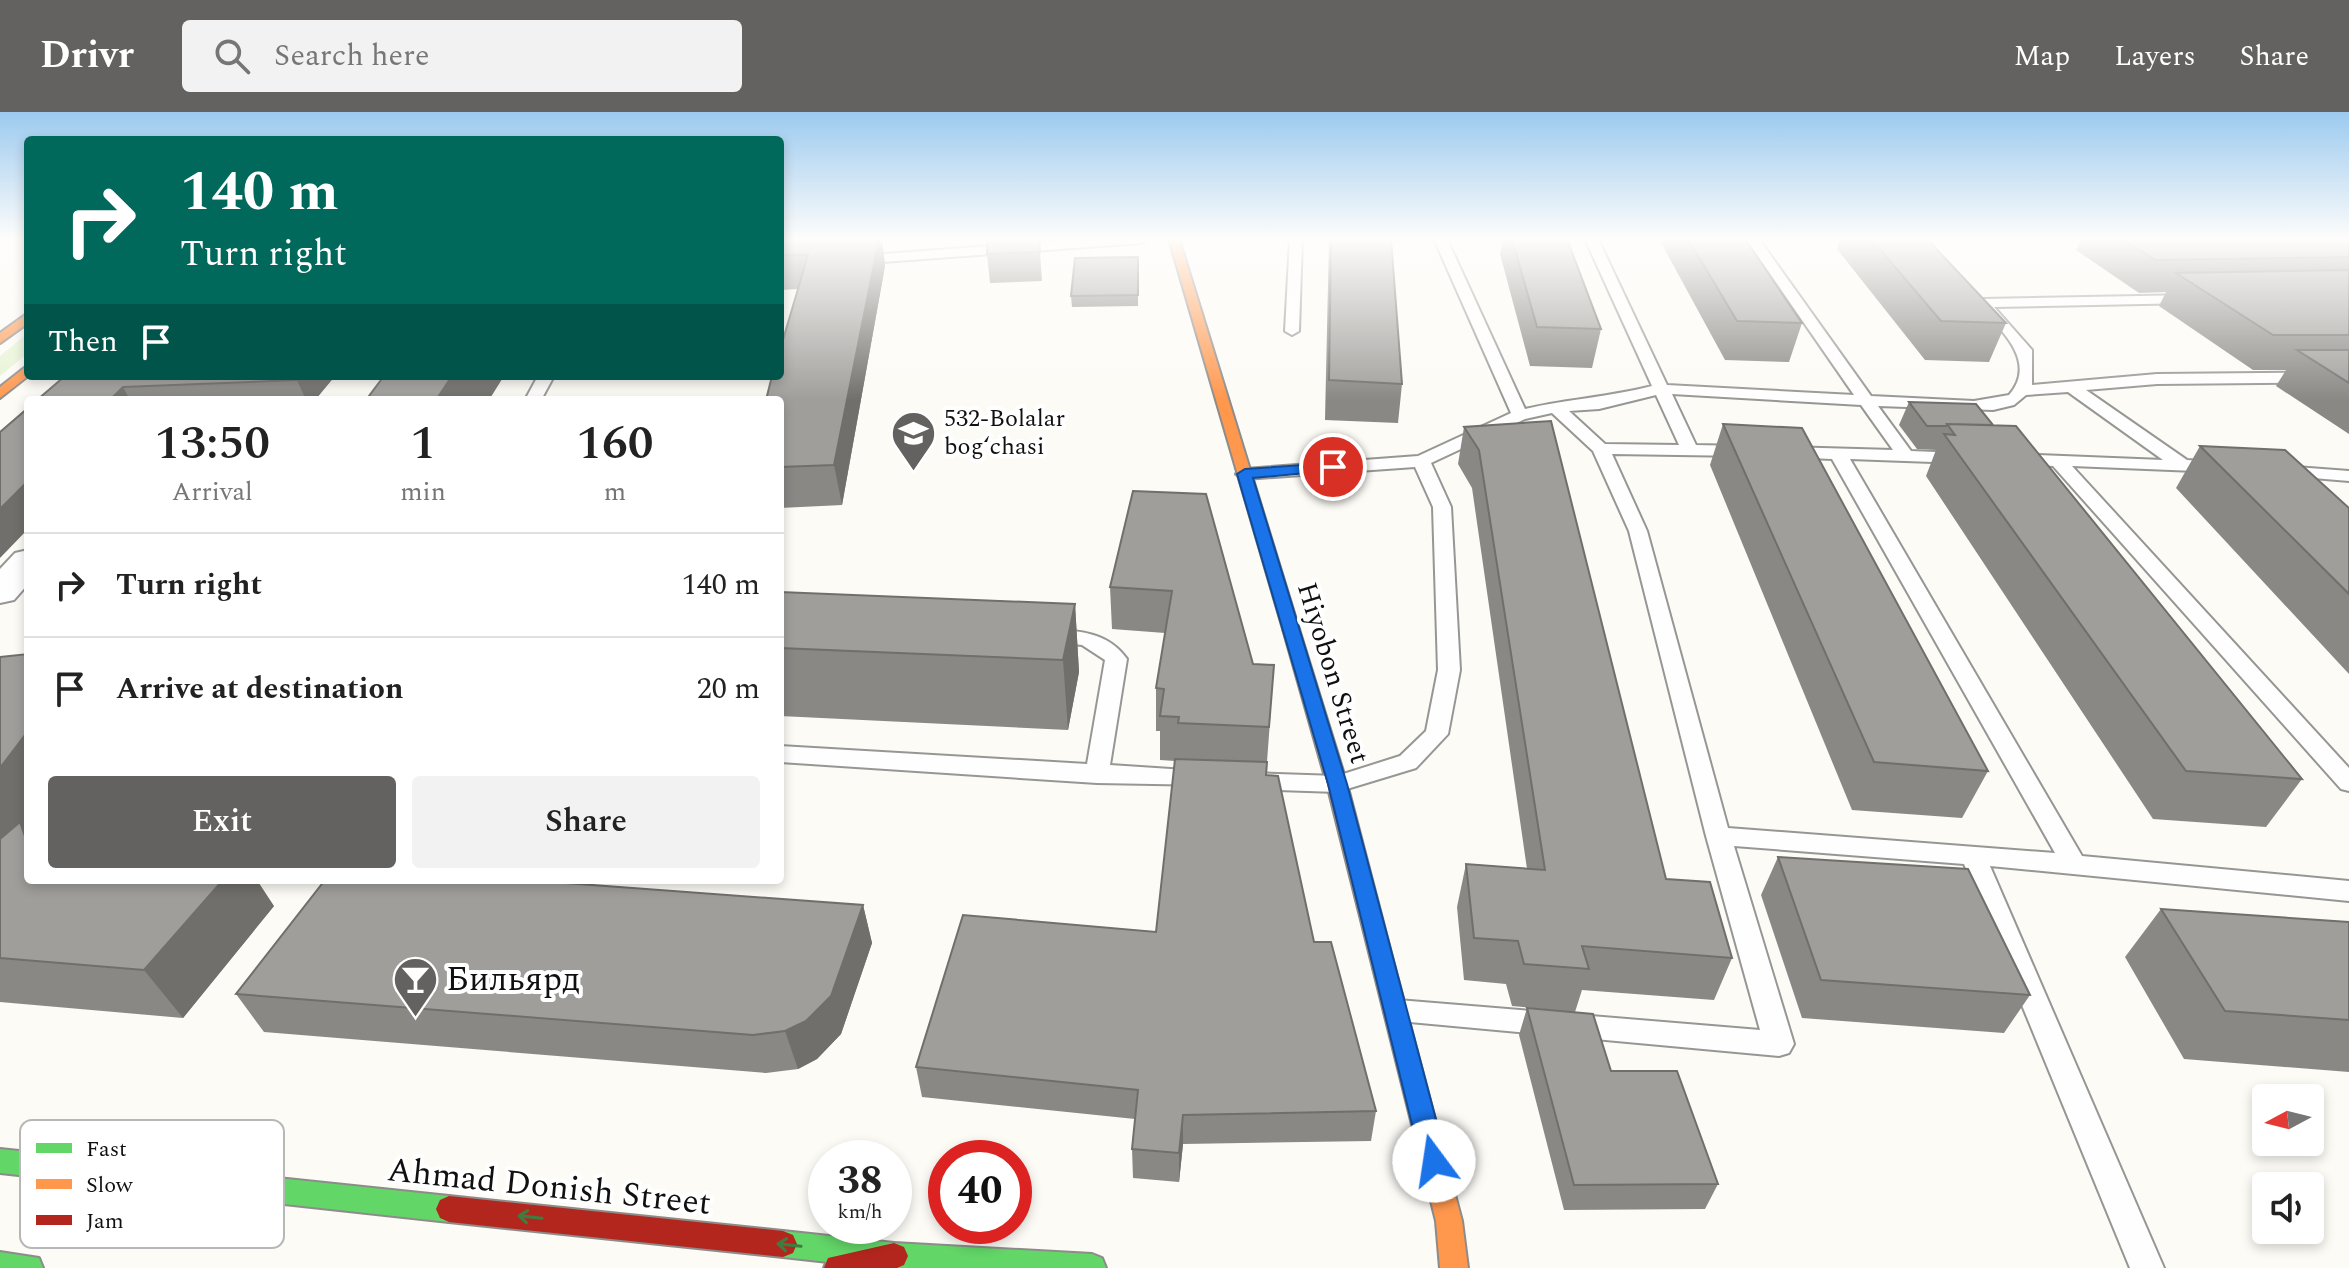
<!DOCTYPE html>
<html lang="en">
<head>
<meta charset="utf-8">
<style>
  body { margin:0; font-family:Spectral,serif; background:#f2f2f2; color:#222; height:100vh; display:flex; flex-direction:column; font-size:30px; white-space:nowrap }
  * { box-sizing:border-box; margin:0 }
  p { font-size:26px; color:#767676 }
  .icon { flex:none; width:44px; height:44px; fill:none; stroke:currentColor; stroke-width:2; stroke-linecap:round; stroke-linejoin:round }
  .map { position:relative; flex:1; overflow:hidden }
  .details { position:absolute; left:24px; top:284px; width:760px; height:488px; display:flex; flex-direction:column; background:#fff; border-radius:8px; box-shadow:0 4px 12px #0003 }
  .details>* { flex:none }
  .hud { position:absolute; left:24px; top:24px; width:760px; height:244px; border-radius:8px; box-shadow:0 4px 12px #0003; background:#00695c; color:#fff; overflow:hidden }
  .needle { width:52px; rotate:263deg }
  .fabs { position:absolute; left:2252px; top:972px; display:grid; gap:16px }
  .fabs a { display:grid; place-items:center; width:72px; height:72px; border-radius:8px; background:#fff; box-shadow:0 4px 12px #0003; font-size:40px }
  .speed { position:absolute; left:808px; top:1028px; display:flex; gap:16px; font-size:40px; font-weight:700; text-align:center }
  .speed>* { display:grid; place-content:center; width:104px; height:104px; border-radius:50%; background:#fff; box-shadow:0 4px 12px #0003; line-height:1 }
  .speed small { font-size:20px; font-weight:400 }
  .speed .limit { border:12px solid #d22; background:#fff; color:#111 }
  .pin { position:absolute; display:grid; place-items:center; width:68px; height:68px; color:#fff; margin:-34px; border:4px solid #fff; border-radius:50%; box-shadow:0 2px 8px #0007 }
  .me { position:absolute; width:88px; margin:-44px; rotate:346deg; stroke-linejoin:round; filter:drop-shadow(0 0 6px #0008) }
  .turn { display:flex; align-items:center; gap:28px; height:168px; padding:0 24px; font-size:36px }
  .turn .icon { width:104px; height:104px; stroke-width:2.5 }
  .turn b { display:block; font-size:56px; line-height:68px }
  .then { display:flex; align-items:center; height:76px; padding:0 24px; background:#0003; gap:16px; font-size:30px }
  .eta { display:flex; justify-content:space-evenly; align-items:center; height:136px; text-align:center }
  .eta b { font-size:48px; font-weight:600; line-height:56px }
  .button { display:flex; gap:16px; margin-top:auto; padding:16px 24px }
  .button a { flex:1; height:92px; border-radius:8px; background:#636260; color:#fff; font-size:32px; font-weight:600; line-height:92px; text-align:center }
  .button a+a { background:#f2f2f2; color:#222 }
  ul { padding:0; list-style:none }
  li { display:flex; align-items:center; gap:24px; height:104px; padding:0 24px; border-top:2px solid #e0e0e0 }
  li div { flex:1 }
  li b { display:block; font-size:30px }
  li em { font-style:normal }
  header { display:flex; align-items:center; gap:48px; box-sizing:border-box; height:112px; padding:0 40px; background:#636260; color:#fff }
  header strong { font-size:38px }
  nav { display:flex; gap:44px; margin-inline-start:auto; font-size:28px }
  .search { width:560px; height:72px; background:#f2f2f2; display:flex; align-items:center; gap:20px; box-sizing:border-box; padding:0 28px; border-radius:8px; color:#767676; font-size:30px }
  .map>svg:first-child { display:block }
</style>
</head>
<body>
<header>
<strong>Drivr</strong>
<div class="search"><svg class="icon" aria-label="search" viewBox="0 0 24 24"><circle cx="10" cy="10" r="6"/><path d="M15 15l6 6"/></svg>Search here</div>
<nav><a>Map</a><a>Layers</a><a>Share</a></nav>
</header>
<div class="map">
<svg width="2349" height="1156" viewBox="0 0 2349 1156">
  <rect width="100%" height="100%" fill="#fcfbf6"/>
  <!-- green -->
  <path fill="#e7f3d4" d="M28,221V241L0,264V244Z"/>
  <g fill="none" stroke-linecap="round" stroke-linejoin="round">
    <defs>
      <path id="lane" d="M1087,127H1148L1142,131L856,152L849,148L856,144Z
        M1290,127H1302L1299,219L1292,223L1285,219Z
        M1434,127H1447L1525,297C1567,287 1610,285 1652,274L1585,127H1598L1667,273L1854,283L1746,127H1759L1871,284L1974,289L2009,283C2040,248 1996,213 1975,191L1982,187L2192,183L2199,187L2192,191L1994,195L2032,238V273L2157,262L2349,260V270L2157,272L2086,278L2187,348L2220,350L2229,355L2220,360L2072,354L2349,656V679L2341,677L2053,354L2008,351V343L2014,342L2163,348L2068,280L2026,283L2014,293L1993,298L1878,294L1911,339L1960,341L1969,346L1960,351L1850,347L2082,744L2349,769V789L1990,754L2164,1156H2130L1964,752L1734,734L1794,932L1789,941L1779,944L1388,908L1384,900L1388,892L1398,888L1760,918L1706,724L1629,419L1593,339L1552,301L1525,307L1431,351L1451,395L1460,558L1448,622L1416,656L1337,680L1252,677L1244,675L1240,669L1244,663L1252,661L1337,664L1400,644L1426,619L1438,558L1433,395L1415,355L1245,367L1236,362L1245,357L1418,344L1511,301ZM1672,282L1861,293L1893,338L1786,335L1777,340L1786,345L1832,347L2055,741L1728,716L1647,419L1612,342L1744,344L1753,339L1744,334L1696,333ZM1656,283L1679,333L1605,332L1569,299L1599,297Z
        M538,264H554L541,288H525Z
        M2282,354L2349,359V369L2276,363L2273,359Z
        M1047,518C1078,518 1108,520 1127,547L1110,653L1201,659L1209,661L1213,667L1209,673L1097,671L780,650V634L1087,652L1105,548L1082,533L1040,529L1037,524Z"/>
      <path id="street" d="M28,438V472L14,488L0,491V457L15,441Z"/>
      <path id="fast" d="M0,1037L449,1084L458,1088L462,1097L458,1106L449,1110L0,1061Z
        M783,1119L894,1131L1092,1142L1102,1146L1106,1156H882L783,1145L773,1141L769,1132L773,1123Z
        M0,1140L39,1146L43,1156H0Z"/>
      <path id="slow" d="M1169,127H1179L1299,517L1297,521H1285L1283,517Z
        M28,201V211L0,231V221Z
        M28,253V264L0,286V275Z
        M1384,847L1392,850L1395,856L1462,1109L1468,1156H1440L1436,1109L1373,856L1376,850Z"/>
      <path id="jam" d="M1291,512L1299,517L1347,672L1395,856L1392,862L1384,865L1376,862L1373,856L1327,672L1283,517Z
        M449,1084L783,1119L793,1123L797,1132L793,1141L783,1145L449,1110L440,1106L436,1097L440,1088Z
        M894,1131L904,1135L908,1144L904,1153L897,1156H824L828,1146Z"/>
    </defs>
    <!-- lane casing -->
    <use href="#lane" stroke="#969694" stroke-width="4"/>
    <!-- street casing -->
    <use href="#street" stroke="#969694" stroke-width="4"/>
    <!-- fast casing -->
    <use href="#fast" stroke="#8d8c8a" stroke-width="4"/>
    <!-- slow casing -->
    <use href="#slow" stroke="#8d8c8a" stroke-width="4"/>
    <!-- jam casing -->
    <use href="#jam" stroke="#8d8c8a" stroke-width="4"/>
    <!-- lane -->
    <use href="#lane" fill="#fffefe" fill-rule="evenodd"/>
    <!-- street -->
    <use href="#street" fill="#fffefe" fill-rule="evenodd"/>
    <!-- fast -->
    <use href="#fast" fill="#63d668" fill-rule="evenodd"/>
    <!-- slow -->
    <use href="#slow" fill="#ff974d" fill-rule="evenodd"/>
    <!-- jam -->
    <use href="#jam" fill="#b3261e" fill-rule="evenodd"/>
  </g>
  <!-- wall -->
  <path fill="#8a8885" d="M780,127H882L885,154L842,393L780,396V288L798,177L780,178Z
    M1039,127L1042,169L990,171L987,142Z
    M1329,127H1391L1402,272L1398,311L1325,308Z
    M1503,127H1567L1601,217L1592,256L1530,254L1500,142Z
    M1659,127H1745L1802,211L1789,250L1725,248Z
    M1840,127H1927L2006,211L1989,250L1925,248L1837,137Z
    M2081,127H2349V322L2276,274L2286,258H2253L2159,194L2166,180L2139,181L2076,138Z
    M1138,145V194L1072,195L1071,184Z
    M65,264H335L315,288H37Z
    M1909,290L1993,313L2302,667L2266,715L2153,707L1926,364L1936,338L1917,337L1899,313Z
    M1551,309L1666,767L1732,846L1714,888L1582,878L1575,900L1512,894L1506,872L1464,868L1457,795L1466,752L1527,757L1472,376L1458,352L1464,315Z
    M1723,312L1988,659L1962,706L1852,698L1710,353Z
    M2200,334L2349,396V562L2176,376Z
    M1133,379L1253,552L1271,596L1266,663L1314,830L1376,999L1371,1029L1183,1032L1179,1070L1133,1066L1132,1037L1135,1007L922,985L916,955L1156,820L1175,649L1160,648V619H1156V576L1165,521L1112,517L1110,475Z
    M780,480L1075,492L1079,560L1068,618L780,604Z
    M28,542V717L27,719L28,720V768L274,794L183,906L0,890V545Z
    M1778,745L2030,883L2004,921L1802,906L1761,783Z
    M863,793L872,831L841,922L817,947L798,957L766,961L264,920L236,882Z
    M2161,797L2349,810V960L2184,947L2125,845Z
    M1527,896L1718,1072L1705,1097L1564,1098L1519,923Z"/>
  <!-- shaded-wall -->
  <path fill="#706f6c" d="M879,127H882L885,154L842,393L834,353Z
    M300,264H335L315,288H306L297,268Z
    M452,264H504L489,288H436Z
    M123,275L130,288H110Z
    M28,369V417L0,446V397Z
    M1075,492L1079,560L1068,618L1063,548Z
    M28,619V717L27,719L28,731L0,757V656Z
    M223,768H257L274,794L183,906L144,858Z
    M863,793L872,831L841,922L817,947L798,957L785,919Z
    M1183,1003V1032L1179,1070V1041Z"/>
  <!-- building -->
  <path fill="#a09e9b" stroke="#706f6c" stroke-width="2" d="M780,127H879L834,353L780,355V288H766L772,264H780V238L808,143H780Z
    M987,127H1039L1040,140L987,142Z
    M1331,127H1391L1402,272L1329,268Z
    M1512,127H1567L1601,217L1537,215Z
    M1688,127H1745L1802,211L1737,209Z
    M1871,127H1927L2006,211L1941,209Z
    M2122,127H2349V145L2155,148Z
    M1138,145V183L1071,184L1075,146Z
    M2349,158V223H2273L2176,161Z
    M2297,238H2349V271Z
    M65,264H300L297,268L123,275L110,288H37Z
    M384,264H452L436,288H366Z
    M1909,290L1976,292L1993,313L1947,312L1946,314H1927Z
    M28,296V369L0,397V320Z
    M1551,309L1666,767L1710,770L1732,846L1582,834L1589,857L1524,852L1518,829L1474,826L1466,752L1545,758L1479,338L1464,315Z
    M1723,312L1802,316L1988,659L1874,650Z
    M1947,312L2016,314L2302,667L2186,659L1944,322L1955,323Z
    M2200,334L2285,338L2349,396V482Z
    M1133,379L1206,382L1253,552L1274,553L1269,615L1178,611L1179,605L1160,604L1164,577L1156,576L1172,479L1110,475Z
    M780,480L1075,492L1063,548L780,536Z
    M28,542V619L0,656V545Z
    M1175,647L1267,650L1266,663L1278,664L1314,830H1331L1376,999L1183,1003L1179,1041L1132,1037L1138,978L916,955L963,803L1156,820Z
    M20,710L27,730H28V768H223L144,858L0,846V727Z
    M1778,745L1968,757L2030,883L1821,868Z
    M325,768H525L863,793L831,884L806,909L785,919L753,923L236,882Z
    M2161,797L2349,810V908L2225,899Z
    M1527,896L1593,902L1611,959H1677L1718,1072L1574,1073Z"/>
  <!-- one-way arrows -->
  <defs><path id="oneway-shaft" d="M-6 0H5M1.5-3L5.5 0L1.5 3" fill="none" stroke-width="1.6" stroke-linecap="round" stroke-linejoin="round" transform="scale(2)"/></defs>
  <g stroke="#3e7d40">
    <use href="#oneway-shaft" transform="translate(530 1105) rotate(-174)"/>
    <use href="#oneway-shaft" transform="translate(789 1133) rotate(-174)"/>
  </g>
  <!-- sky -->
  <linearGradient id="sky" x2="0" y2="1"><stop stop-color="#9ccaef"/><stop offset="0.44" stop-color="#fefdfb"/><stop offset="1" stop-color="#fefdfb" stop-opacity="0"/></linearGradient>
  <rect width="2349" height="289" fill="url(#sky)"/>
  <!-- route -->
  <path fill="#1a73e8" stroke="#114b97" stroke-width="2" d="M1333,351L1340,355L1338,358L1253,366L1347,672L1447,1049L1444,1058L1434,1061L1425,1058L1421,1049L1328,672L1237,362L1245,357Z"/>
  <!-- icons -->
  <defs>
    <symbol id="school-pin" viewBox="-11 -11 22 30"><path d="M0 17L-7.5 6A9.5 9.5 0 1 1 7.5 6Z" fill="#636260" stroke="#fff"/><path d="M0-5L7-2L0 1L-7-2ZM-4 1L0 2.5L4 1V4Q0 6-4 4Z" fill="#fff"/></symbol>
    <symbol id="bar-pin" viewBox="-11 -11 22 30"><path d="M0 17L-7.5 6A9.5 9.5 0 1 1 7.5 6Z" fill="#636260" stroke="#fff"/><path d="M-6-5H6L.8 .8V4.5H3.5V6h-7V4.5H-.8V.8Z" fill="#fff"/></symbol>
  </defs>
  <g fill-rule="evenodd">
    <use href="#school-pin" x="888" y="296" width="51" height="69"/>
    <use href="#bar-pin" x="390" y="842" width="51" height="69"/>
  </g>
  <g text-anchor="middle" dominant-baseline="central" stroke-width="8" stroke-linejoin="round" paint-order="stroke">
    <!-- far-poi labels -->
    <g font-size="24" fill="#101010" stroke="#fff" text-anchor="start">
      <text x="944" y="307">532-Bolalar<tspan x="944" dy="28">bogʻchasi</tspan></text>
    </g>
    <!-- street labels -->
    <g font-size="28" fill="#101010" stroke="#fff">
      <text transform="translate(1333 561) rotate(73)">Hiyobon Street</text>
    </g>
    <!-- near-poi labels -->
    <g font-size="34" fill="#101010" stroke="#fff" text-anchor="start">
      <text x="446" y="868">Бильярд</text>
    </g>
    <!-- near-street labels -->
    <g font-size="34" fill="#101010" stroke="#fff">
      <text transform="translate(549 1075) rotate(6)">Ahmad Donish Street</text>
    </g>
  </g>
  <!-- legend -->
  <rect x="20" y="1008" width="264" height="128" rx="12" fill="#fff" stroke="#b7b7b7" stroke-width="2"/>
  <rect x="36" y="1031" width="36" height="10" fill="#63d668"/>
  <rect x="36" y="1067" width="36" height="10" fill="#ff974d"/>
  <rect x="36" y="1103" width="36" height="10" fill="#b3261e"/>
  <g font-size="22" fill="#101010">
    <text x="86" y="1044">Fast</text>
    <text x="86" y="1080">Slow</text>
    <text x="86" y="1116">Jam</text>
  </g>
</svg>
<div class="fabs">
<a><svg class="needle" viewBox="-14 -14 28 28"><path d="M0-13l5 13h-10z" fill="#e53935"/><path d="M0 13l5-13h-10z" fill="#767676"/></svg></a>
<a><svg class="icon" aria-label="sound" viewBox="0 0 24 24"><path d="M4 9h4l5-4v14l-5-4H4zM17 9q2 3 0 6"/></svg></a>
</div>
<div class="speed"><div>38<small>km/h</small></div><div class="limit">40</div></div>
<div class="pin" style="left:1333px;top:355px;background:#d93025"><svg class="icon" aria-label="arrive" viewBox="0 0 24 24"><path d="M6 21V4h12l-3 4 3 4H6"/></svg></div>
<svg class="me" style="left:1434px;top:1049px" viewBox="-20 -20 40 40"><circle r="19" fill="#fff"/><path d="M0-13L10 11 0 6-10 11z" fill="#1a73e8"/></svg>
<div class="hud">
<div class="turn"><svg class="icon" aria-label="right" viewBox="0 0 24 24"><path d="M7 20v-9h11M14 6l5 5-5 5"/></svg><div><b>140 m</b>Turn right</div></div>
<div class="then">Then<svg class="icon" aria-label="arrive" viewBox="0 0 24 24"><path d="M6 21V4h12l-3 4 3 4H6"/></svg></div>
</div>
<section class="details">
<div class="eta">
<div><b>13:50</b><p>Arrival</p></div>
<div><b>1</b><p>min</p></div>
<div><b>160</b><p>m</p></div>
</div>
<ul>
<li><svg class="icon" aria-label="right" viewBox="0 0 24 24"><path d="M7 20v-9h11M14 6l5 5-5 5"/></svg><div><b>Turn right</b></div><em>140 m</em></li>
<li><svg class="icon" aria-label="arrive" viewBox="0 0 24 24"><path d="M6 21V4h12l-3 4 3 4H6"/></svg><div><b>Arrive at destination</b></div><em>20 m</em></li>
</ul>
<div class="button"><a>Exit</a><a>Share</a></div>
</section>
</div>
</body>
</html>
